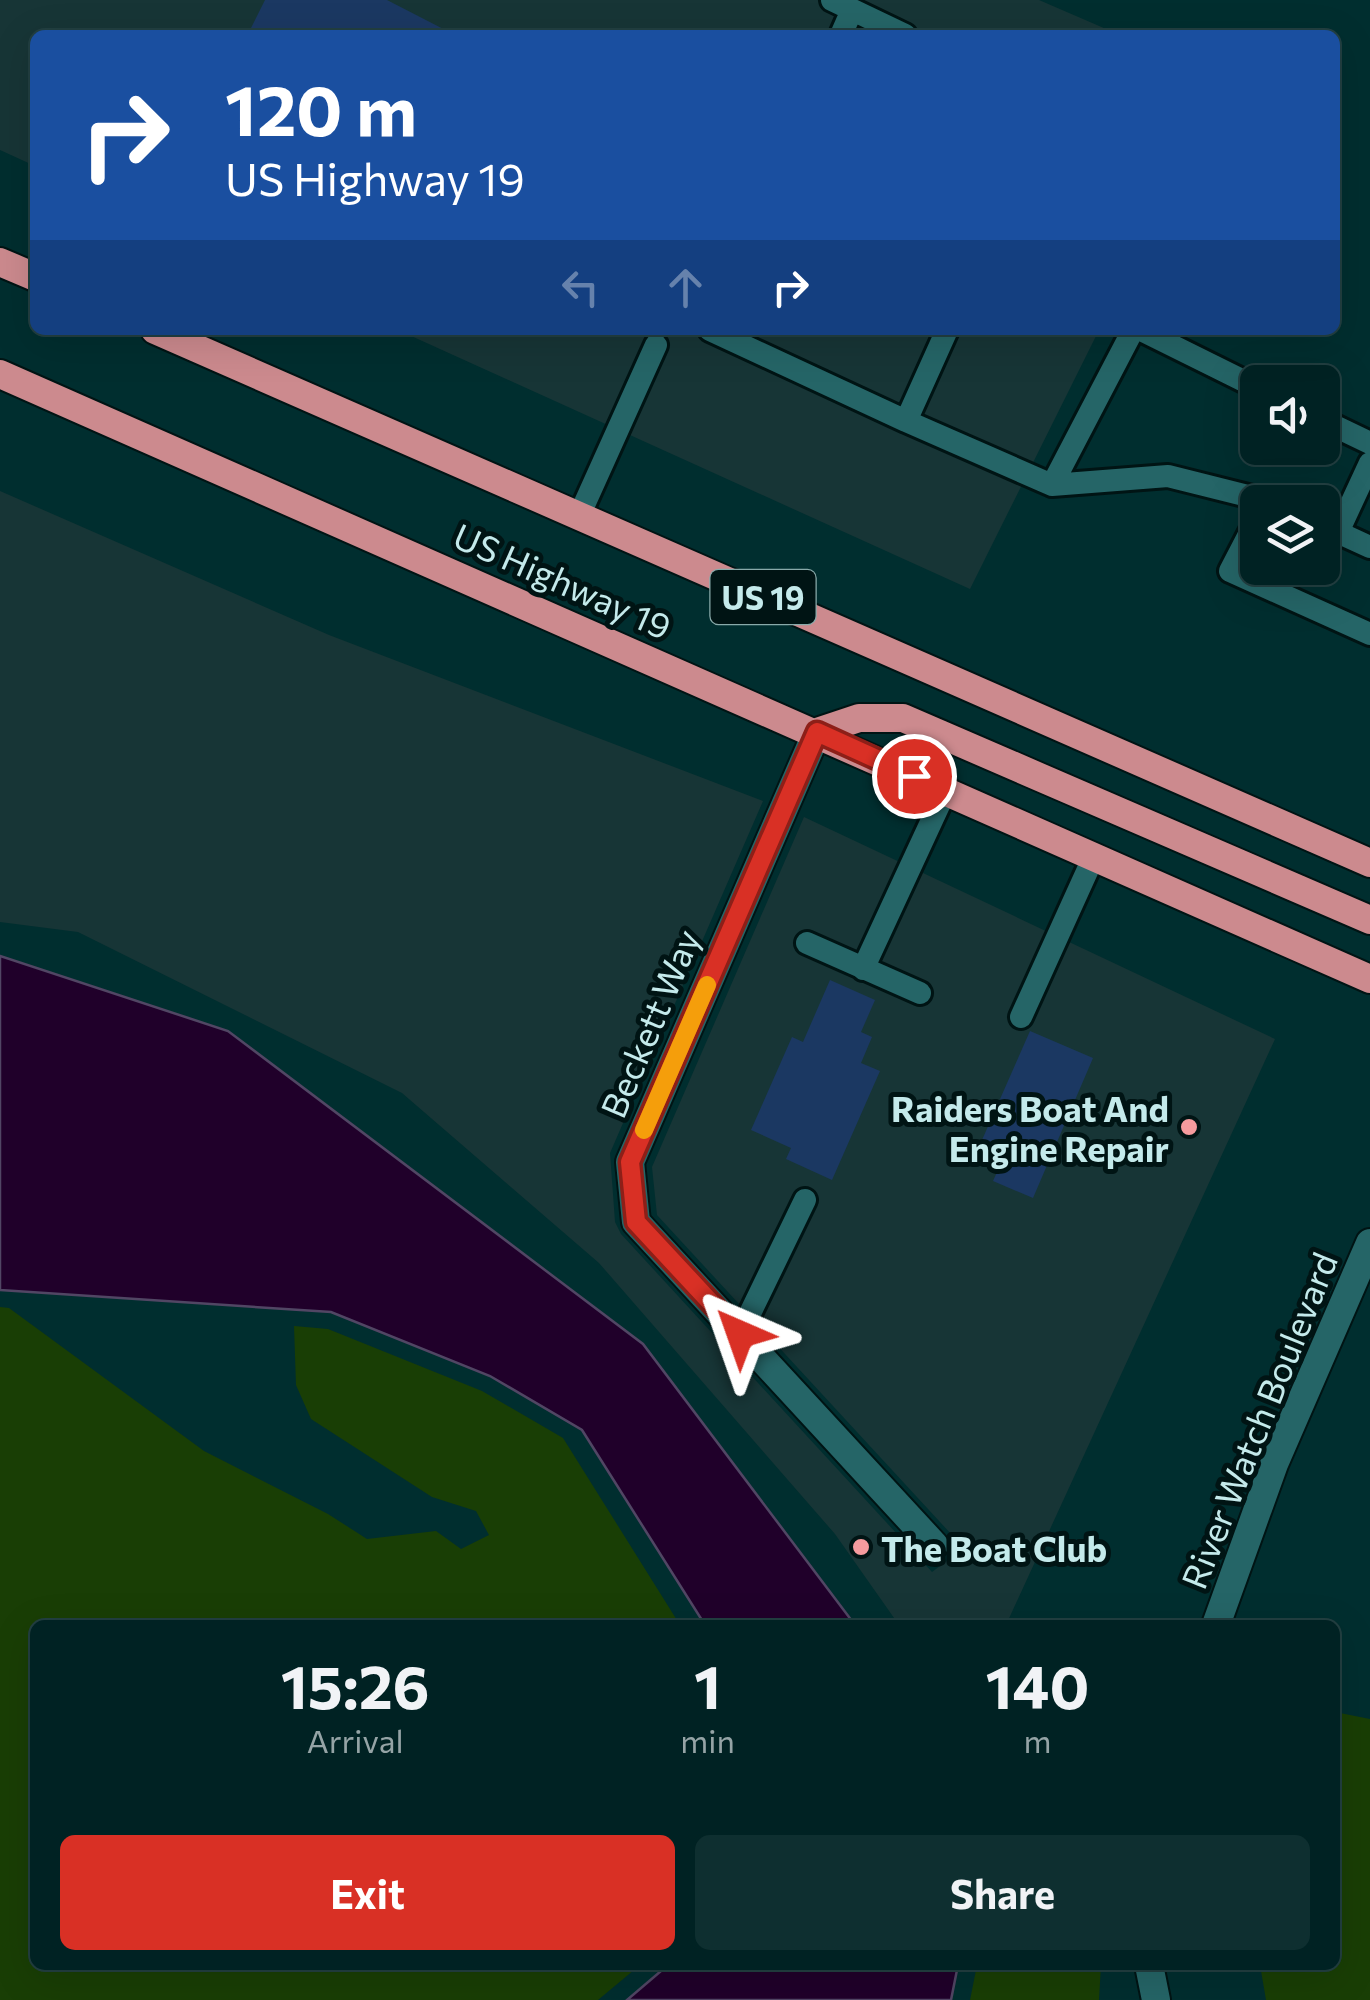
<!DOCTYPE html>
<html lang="en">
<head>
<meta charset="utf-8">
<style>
  body { margin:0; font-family:Commissioner,sans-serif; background:#0e2f30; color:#f1f3f6; height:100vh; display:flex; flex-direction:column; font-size:38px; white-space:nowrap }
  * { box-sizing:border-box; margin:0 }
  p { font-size:32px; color:#95a4a6 }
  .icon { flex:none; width:55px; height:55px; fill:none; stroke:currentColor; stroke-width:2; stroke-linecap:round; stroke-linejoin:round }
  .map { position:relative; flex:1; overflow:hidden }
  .panel { position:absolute; left:30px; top:1620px; width:1310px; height:350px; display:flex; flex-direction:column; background:#002223; border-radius:15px; box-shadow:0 10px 40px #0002,0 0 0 2px #223f41 }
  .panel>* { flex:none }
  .top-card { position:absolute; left:30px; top:30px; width:1310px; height:305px; border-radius:15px; box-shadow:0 10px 40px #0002,0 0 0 2px #223f41; background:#1a4fa0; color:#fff; overflow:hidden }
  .buttons { position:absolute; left:1240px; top:365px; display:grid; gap:20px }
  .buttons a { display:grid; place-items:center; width:100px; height:100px; border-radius:15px; background:#002223; box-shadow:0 10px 40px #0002,0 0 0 2px #223f41; font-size:50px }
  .pin { position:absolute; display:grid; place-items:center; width:85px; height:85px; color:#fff; margin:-42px; border:5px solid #fff; border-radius:50%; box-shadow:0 2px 10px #0007 }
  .me { position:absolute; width:110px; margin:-55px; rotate:317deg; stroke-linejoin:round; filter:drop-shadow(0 0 8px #0008) }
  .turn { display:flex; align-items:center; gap:35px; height:210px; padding:0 30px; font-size:45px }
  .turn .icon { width:130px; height:130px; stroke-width:2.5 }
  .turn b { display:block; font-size:70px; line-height:85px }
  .lanes { display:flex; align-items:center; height:95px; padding:0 30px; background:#0003; justify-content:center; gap:50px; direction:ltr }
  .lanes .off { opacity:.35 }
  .eta { display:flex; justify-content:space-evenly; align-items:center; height:170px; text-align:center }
  .eta b { font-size:60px; font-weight:700; line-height:70px }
  .button { display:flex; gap:20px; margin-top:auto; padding:20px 30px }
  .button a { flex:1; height:115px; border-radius:15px; background:#d93025; color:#fff; font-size:40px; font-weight:700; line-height:115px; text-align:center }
  .button a+a { background:#0e2f30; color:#f1f3f6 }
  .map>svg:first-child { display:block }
</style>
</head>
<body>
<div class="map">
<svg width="1370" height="2000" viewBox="0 0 1370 2000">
  <rect width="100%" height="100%" fill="#002e2f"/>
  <!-- built -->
  <path fill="#173536" d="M0,0H1039L1120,35H35V166L0,150Z
    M398,330H1099L970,589Z
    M0,491L329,635L763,801L610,1153L615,1222L621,1234L932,1572L964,1548L657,1215L652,1167L804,817L1275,1039L1006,1625H899L835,1534L599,1263L402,1093L78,932L0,922Z"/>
  <!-- green -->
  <path fill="#193e05" d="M0,1307L9,1308L204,1451L328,1514L367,1539L436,1531L461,1549L489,1535L476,1511L432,1497L311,1419L296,1385L294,1326L328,1329L482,1391L563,1438L680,1625H35V1965H640L598,2000H0Z
    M1335,1712L1370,1719V2000H1266L1260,1965H1335Z
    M977,1965H1101L1099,2000H970Z"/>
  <!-- water -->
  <path fill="#20002a" stroke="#514664" stroke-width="2.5" d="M0,956L228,1031L643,1344L855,1625H705L582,1430L490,1376L331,1312L0,1290Z
    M668,1965H958L951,2000H627Z"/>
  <!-- building -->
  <path fill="#1b3862" d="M265,0H387L455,35H255L249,32Z
    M830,980L875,1000L861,1032L872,1037L861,1063L880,1071L832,1180L786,1159L791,1148L751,1130L792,1037L803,1042Z
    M1030,1031L1093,1058L1033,1198L993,1181L1007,1150L982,1140Z"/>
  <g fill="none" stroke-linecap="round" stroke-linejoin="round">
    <defs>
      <path id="service" d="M832,0L905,35
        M841,35L852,10
        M710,330L906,421L947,330
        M1141,330L1258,388
        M1322,420L1370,443
        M906,421L1052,485L1168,476L1272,502
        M1052,485L1133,330
        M579,516L656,345
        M1258,517L1230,571L1370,634
        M1322,525L1370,547
        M1338,532L1370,463
        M807,943L920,993
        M863,969L946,790
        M1021,1017L1094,856
        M740,1334L805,1200"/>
      <path id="minor" d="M817,732L630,1162L636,1222L934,1545
        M1216,1625L1274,1464L1370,1243
        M1149,1965L1156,2000"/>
      <path id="trunk" d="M0,262L35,277
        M155,330L1370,863
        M0,374L1370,979
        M817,732L859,718H903L1370,920"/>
    </defs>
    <!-- service casing -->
    <use href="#service" stroke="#001414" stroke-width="28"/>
    <!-- minor casing -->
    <use href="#minor" stroke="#001414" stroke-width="32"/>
    <!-- trunk casing -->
    <use href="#trunk" stroke="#001414" stroke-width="32"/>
    <!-- service -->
    <use href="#service" stroke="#256567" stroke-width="22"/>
    <!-- minor -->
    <use href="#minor" stroke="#256567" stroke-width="28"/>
    <!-- trunk -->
    <use href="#trunk" stroke="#cc8a8e" stroke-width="28"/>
  </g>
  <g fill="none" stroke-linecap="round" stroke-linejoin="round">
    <defs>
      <path id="route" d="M740,1334L636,1222L630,1162L817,732L914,776"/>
    </defs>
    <!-- route casing -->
    <use href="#route" stroke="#8d1f18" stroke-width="25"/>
    <!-- route -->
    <use href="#route" stroke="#d93025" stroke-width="18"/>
    <!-- slow -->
    <path stroke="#f59e0b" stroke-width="18" d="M644,1130L707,985"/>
  </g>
  <!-- markers -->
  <g fill="#f59b9e" stroke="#001414" stroke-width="4">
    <circle cx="1189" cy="1127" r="10"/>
    <circle cx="861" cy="1547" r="10"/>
  </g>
  <g text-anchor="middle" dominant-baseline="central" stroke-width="10" stroke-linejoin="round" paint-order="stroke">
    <!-- shield labels -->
    <rect fill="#001414" stroke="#89aaaa" stroke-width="2.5" x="710.5" y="570" width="105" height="54" rx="8"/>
    <g font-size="32" font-weight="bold" fill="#c4eaeb">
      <text x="763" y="597">US 19</text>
    </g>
    <!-- street labels -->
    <g font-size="35" fill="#c4eaeb" stroke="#001414">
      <text transform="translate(563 580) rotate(24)">US Highway 19</text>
      <text transform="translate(649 1023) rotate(-67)">Beckett Way</text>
      <text transform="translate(1258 1420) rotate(-68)">River Watch Boulevard</text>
    </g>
    <!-- poi labels -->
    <g font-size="35" font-weight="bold" fill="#c4eaeb" stroke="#001414" text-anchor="end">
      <text x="1169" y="1107">Raiders Boat And<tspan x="1169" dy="40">Engine Repair</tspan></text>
      <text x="881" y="1547" text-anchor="start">The Boat Club</text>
    </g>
  </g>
</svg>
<div class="buttons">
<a><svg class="icon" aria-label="sound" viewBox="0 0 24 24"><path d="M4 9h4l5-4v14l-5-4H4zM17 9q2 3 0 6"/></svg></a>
<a><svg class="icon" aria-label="layers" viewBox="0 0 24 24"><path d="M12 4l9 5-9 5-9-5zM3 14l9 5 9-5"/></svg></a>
</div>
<div class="pin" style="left:914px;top:776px;background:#d93025"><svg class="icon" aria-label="arrive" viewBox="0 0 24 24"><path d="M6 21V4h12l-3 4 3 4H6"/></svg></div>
<svg class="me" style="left:740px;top:1334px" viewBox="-20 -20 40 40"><path d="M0-17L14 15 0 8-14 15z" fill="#d93025" stroke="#fff" stroke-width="4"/></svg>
<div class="top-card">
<div class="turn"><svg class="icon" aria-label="right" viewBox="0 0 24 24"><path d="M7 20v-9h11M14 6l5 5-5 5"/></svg><div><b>120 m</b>US Highway 19</div></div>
<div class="lanes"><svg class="icon off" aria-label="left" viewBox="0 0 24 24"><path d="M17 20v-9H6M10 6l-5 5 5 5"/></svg><svg class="icon off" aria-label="ahead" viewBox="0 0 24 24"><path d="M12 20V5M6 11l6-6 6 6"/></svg><svg class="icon" aria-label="right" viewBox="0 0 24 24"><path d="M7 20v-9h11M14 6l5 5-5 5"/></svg></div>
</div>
<section class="panel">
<div class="eta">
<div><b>15:26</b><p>Arrival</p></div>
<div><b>1</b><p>min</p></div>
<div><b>140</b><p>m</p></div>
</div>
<div class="button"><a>Exit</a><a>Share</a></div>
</section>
</div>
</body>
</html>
